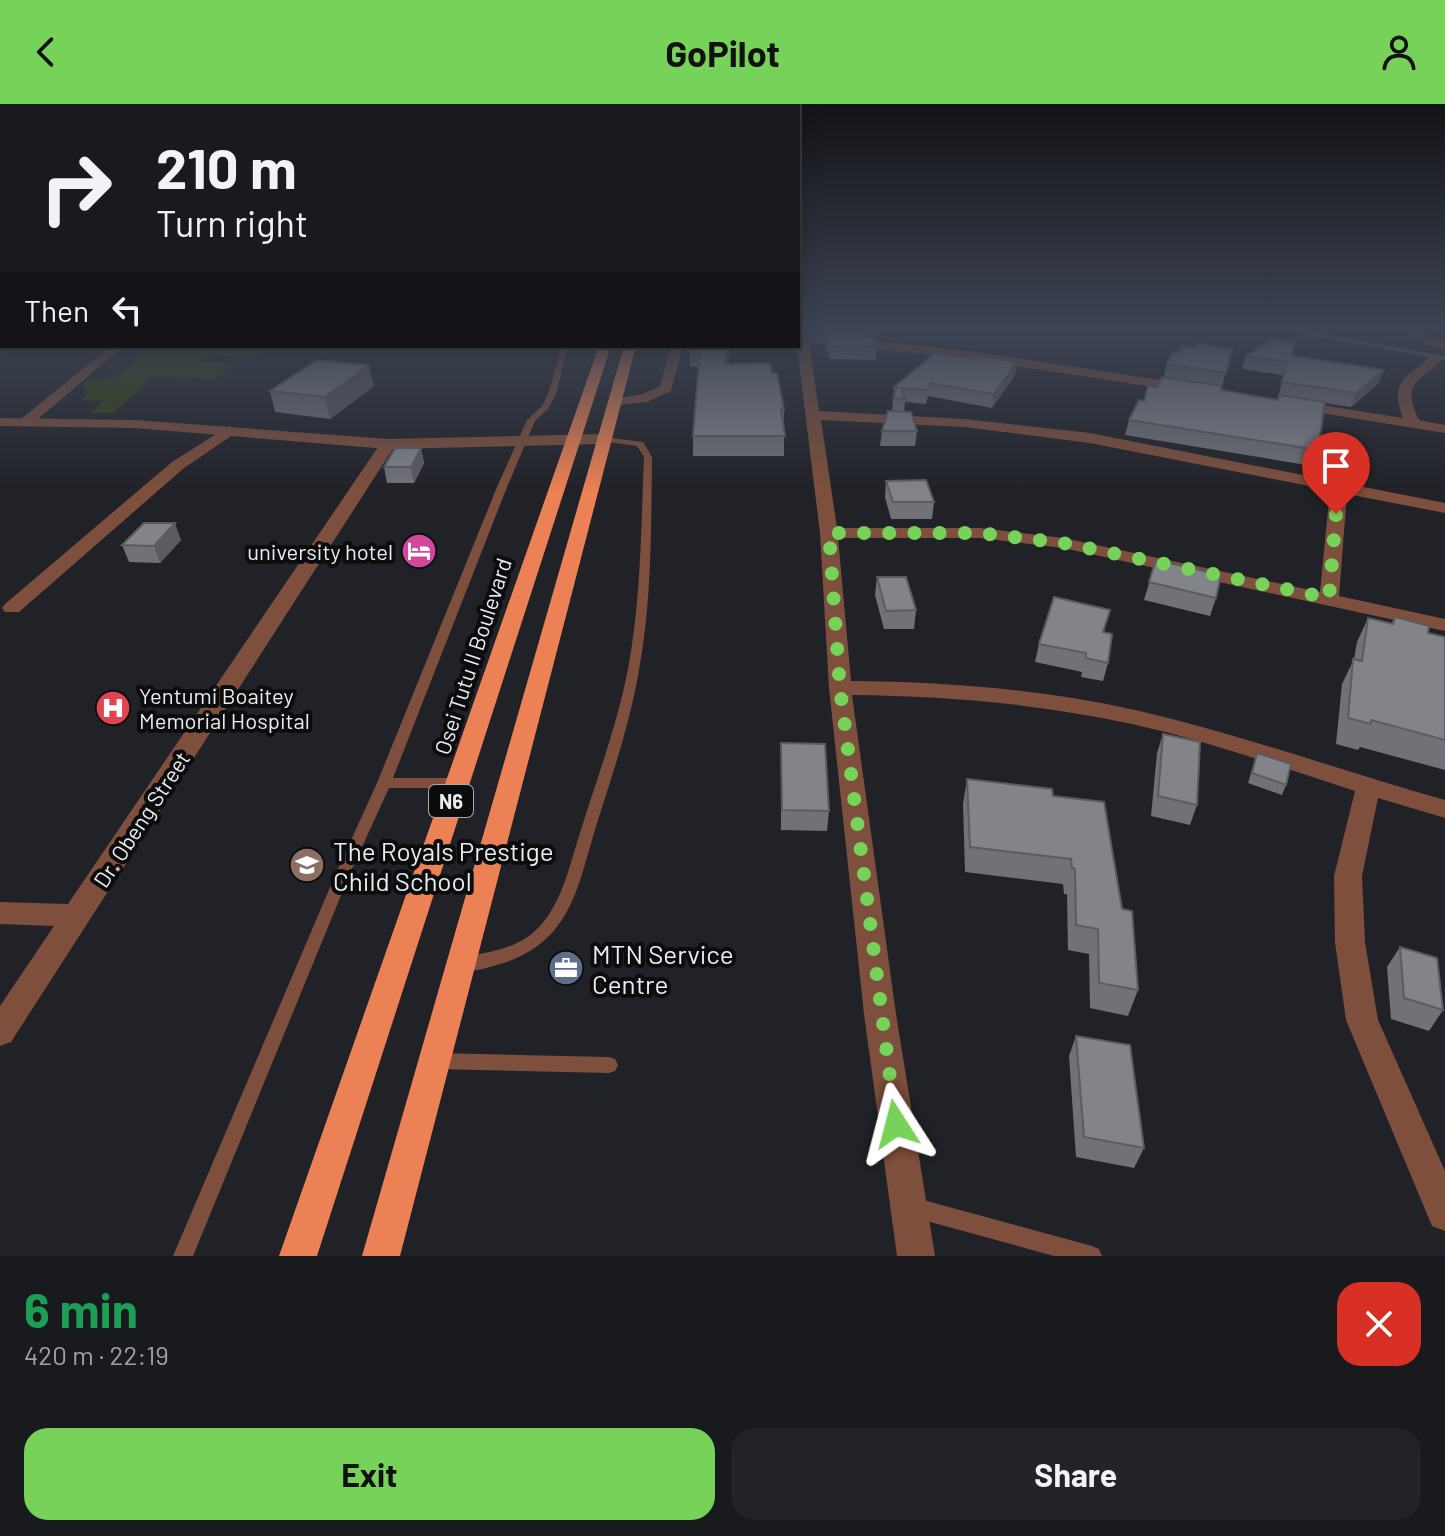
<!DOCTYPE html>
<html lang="en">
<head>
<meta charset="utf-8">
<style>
  body { margin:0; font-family:Barlow,sans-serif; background:#222327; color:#f1f3f6; height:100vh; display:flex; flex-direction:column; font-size:30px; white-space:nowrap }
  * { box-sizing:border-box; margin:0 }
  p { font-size:26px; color:#9fa1a4 }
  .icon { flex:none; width:44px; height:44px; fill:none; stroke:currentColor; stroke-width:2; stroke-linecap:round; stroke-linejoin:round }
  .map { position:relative; height:1152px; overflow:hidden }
  .side { display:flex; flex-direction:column; background:#191a1e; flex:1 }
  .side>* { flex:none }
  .top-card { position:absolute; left:0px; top:0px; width:800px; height:244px; box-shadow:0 4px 20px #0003,0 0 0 2px #37383c; background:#191a1e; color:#f1f3f6; overflow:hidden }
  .pin { position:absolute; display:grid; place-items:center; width:68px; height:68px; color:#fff; margin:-82px -34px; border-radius:50% 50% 50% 0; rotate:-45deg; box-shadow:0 0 8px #0007 }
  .pin .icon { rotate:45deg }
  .me { position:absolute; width:88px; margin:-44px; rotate:351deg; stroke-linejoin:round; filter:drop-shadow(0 0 6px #0008) }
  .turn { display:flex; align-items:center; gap:28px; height:168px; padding:0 24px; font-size:36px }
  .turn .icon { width:104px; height:104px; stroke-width:2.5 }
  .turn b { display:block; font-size:56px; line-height:68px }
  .then { display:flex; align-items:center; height:76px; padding:0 24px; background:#0003; gap:16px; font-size:30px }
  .round { display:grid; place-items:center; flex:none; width:84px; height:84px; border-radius:24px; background:#222327 }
  .headline { display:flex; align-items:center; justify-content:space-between; height:136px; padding:0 24px }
  h1 { font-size:48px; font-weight:700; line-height:60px; color:#1e9e55 }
  .action { display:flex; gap:16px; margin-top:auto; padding:16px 24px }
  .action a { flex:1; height:92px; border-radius:24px; background:#77d259; color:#111; font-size:32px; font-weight:700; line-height:92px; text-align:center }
  .action a+a { background:#222327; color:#f1f3f6 }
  header { display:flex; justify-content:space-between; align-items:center; height:104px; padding:0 24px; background:#77d259; color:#111; font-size:36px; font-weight:700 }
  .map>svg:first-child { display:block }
</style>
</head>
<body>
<header><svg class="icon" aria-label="back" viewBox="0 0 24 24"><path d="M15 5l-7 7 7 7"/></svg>GoPilot<svg class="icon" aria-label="person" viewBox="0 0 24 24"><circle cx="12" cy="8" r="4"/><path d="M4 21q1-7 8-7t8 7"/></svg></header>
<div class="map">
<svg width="1445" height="1152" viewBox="0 0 1445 1152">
  <rect width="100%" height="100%" fill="#212228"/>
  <!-- green -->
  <path fill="#32410e" d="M145,242H231V245L261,248L249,254L206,250L201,258L234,259L216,275L153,273L113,309H91L103,297L81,296L88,289L83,280L87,276C122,276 125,267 145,242Z"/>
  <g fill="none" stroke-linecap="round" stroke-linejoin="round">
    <!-- stream -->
    <path stroke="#497679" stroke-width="4" d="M1291,226L1445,254"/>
    <!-- service -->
    <path fill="#7e4f3c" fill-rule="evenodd" d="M562,242H568L556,290L548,305L535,317L507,383L393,674H457L462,676L464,679L462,682L457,684H389L351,767L193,1152H173L337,767L377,679L497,383L527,316L542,302L548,290Z
      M602,333L643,338L652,353C651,424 652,496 639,566C630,619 613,669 597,719C578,780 573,836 504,859C490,863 470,870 456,866L454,861L456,856C484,847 512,848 535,827C562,802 569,762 580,729C597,674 617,622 628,565C641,496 641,424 644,353L637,342L602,337Z
      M436,949L609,953L615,955L618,961L615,967L609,969L436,965L430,963L427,957L430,951Z
      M912,1093L1092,1142L1099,1145L1102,1152H1054L912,1113L905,1110L902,1103L905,1096Z"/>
    <!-- minor -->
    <path fill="#7e4f3c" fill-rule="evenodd" d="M1405,226C1421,225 1430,234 1445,237V245L1426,241Z
      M798,229L976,248L1187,280L1194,284L1187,288L976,256L809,238L819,307L965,315L1090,329L1445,399V409L1347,390L1339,492L1445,515V527L1063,444L980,434H838L851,577C946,578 1042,585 1135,606C1240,630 1342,667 1445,696V714L1378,694L1362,772L1365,838L1378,916L1445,1067V1127L1432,1122L1346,916L1335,838L1334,772L1355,687C1281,663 1208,637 1132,620C1040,600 946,592 852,591L896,910L935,1152H897L864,910L829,584L820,429L797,242ZM821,316L965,323L1090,339L1330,386L1320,488L1063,434L980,424H837Z
      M111,242H128L113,251L31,321H21V315Z
      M671,242H683L671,287L647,298L610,302V296L643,290L660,282Z
      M1433,249L1444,252C1426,278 1398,273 1419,316L1445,321V329L1296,305L1289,301L1296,297L1403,314C1387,271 1413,273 1433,249Z
      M229,322L234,324V330L184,364L19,508H5L2,504L5,500L172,358Z
      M388,335L396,340L11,938L0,942V902L54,822L0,820V798L68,800L380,340Z"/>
    <!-- tertiary -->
    <path fill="#7e4f3c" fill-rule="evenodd" d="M0,314L135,316L388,335L605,330L613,335L605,340L388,345L135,324L0,322Z"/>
    <!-- trunk -->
    <path fill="#eb8154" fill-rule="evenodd" d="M599,242H611L317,1152H279Z
      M624,242H636L400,1152H362Z"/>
  </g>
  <!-- wall -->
  <path fill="#707277" d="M823,226H876V230H867L866,233L823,229Z
    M827,230L877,243L876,256L830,255L826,243Z
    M690,242H730L728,260L772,269L784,305V352H693V332L698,263L690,262Z
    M1195,244L1232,245L1221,286L1278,296L1283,271L1242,265L1246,252H1292L1384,266L1379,279L1351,303L1325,299L1318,346L1312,362L1125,331L1129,316L1144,297L1157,283L1164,273L1167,260L1180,248Z
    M940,245L939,250L950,252L1017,258L1015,271L992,304L928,292L926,300L905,298L904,308L917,327L915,342H880L882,327L892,307L894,283Z
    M374,282L330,315L275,308L270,287Z
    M421,344L424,359L414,379H387L384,363Z
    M886,377L934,398L932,415H891L885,393Z
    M181,436L160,459L129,458L122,441Z
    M1156,456L1216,494L1210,512L1144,496Z
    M877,473L916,506L914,525H884L875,491Z
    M1395,513L1428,529L1445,533V666L1360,643L1358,646L1336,640L1342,580L1354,555L1357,538L1368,514L1391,520Z
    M1104,528L1108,559L1103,577L1081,573L1082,568L1035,558L1039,540Z
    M1163,630L1197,701L1190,721L1151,712L1157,649Z
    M781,639L829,707L827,727L781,726Z
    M1257,649L1286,681L1282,691L1248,679Z
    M967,675L1053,692L1122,805L1138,886L1128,912L1090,904L1089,850L1068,846L1067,790H1064L1063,780L965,768L963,700Z
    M1400,843L1443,906L1429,927L1391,915L1387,863Z
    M1076,932L1144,1044L1134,1064L1076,1053L1069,952Z"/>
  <!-- shaded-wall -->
  <path fill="#5b5c61" d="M728,242H730L725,278V260Z
    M1017,258L1015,271L992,304L994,290Z
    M369,261L374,282L330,315L325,293Z
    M1384,266L1379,279L1351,303L1356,289Z
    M421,344L424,359L414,379L411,363Z
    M175,419L181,436L160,459L154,442Z"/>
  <!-- building -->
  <path fill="#82848a" stroke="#5b5c61" stroke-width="2" d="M827,230L874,234L877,243L831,242Z
    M1273,235L1294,238L1292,252L1384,266L1356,289L1282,278L1287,257L1246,252Z
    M1196,240L1232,245L1226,269L1167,260L1173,247L1180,248L1182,242L1195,244Z
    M690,242H728L725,260L770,259L772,269H777L784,305H781L785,332H693L700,245L689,244Z
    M940,245L938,250L950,252L975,254L978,252L1017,258L994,290L930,279L927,286L901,284L905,295L893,294L897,283H894Z
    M317,256L369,261L325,293L270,287Z
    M1162,273L1222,282L1221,286L1278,296L1279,291L1325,298L1318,346L1129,316L1139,296L1144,297L1148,282L1157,283Z
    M888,307L911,308L917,327H882Z
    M395,344H421L411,363H384Z
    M926,376L934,398H893L886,377Z
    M144,419H175L154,442L122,441Z
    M1156,456L1221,471L1216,494L1149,478Z
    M877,473H906L916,506L886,507Z
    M1054,493L1110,506L1103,528L1112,530L1108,559L1086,554V549L1039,540Z
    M1395,513L1429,522L1428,529L1445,533V636L1371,616V620L1348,614L1353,555L1362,557L1368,514L1393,520Z
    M1163,630L1200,638L1197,701L1158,692Z
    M781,639L825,640L829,707L782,706Z
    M1257,649L1291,660L1286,681L1252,669Z
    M967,675L1052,685L1053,692L1104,698L1122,805L1132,807L1138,886L1099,879L1098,825L1076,821L1075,765L1072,764L1071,755L970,743Z
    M1400,843L1437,854L1443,906L1404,894Z
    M1076,932L1130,941L1144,1044L1084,1033Z"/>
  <!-- sky -->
  <linearGradient id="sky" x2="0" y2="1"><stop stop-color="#121316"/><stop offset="0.58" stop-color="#3d4453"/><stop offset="1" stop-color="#3d4453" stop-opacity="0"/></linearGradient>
  <rect width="1445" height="387" fill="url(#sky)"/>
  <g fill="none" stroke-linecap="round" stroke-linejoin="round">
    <!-- route -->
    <path stroke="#77d259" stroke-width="14" stroke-dasharray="0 25.2" d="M896,1020L840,584L829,429H980L1063,439L1329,494L1336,410"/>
  </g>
  <!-- icons -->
  <defs>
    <symbol id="hotel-disc" viewBox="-11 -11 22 22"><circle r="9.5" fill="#d1479c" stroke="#0b0c0e"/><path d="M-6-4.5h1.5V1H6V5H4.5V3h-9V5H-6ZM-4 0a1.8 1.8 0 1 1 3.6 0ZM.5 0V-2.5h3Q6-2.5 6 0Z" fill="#fff"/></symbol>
    <symbol id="hospital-disc" viewBox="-11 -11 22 22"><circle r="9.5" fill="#e0444e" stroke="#0b0c0e"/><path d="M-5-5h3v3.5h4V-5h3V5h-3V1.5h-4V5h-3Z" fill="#fff"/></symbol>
    <symbol id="school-disc" viewBox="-11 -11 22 22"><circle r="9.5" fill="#8d6e63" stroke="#0b0c0e"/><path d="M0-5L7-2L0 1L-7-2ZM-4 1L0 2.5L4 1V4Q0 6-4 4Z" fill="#fff"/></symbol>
    <symbol id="office-disc" viewBox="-11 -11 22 22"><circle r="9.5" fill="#5c6f8a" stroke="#0b0c0e"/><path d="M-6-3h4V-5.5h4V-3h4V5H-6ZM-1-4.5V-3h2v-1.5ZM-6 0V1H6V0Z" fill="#fff"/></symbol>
  </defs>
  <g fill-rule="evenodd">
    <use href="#hotel-disc" x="399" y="427" width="40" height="40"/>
    <use href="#hospital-disc" x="93" y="584" width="40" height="40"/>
    <use href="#school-disc" x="287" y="741" width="40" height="40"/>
    <use href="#office-disc" x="546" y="844" width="40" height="40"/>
  </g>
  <g text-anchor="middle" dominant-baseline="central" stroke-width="8" stroke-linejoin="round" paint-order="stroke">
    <!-- shield labels -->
    <rect fill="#0b0c0e" stroke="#a8a9ac" stroke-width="2" x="429" y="681" width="44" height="32" rx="6"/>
    <g font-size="20" font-weight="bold" fill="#ebecf0">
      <text x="451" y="697">N6</text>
    </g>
    <!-- poi labels -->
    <g font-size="22" fill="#ebecf0" stroke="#0b0c0e" text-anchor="end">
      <text x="393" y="447">university hotel</text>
      <text x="139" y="591" text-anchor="start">Yentumi Boaitey<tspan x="139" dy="25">Memorial Hospital</tspan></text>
    </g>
    <!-- street labels -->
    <g font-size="22" fill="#ebecf0" stroke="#0b0c0e">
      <text transform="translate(472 552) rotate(-72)">Osei Tutu II Boulevard</text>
      <text transform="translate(141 715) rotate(-57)">Dr. Obeng Street</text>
    </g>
    <!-- near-poi labels -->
    <g font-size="26" fill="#ebecf0" stroke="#0b0c0e" text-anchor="start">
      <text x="333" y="746">The Royals Prestige<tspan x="333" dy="30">Child School</tspan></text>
      <text x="592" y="849">MTN Service<tspan x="592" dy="30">Centre</tspan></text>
    </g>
  </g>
</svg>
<div class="pin" style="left:1336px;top:410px;background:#d93025"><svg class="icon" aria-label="arrive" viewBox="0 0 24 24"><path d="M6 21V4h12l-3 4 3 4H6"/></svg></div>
<svg class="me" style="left:896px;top:1020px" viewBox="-20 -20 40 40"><path d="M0-17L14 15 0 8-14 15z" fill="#77d259" stroke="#fff" stroke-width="4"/></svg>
<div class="top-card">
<div class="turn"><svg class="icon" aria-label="right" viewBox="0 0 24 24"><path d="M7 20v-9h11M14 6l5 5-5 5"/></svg><div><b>210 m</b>Turn right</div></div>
<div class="then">Then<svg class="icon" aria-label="left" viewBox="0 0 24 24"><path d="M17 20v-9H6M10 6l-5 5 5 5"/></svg></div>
</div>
</div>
<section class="side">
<div class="headline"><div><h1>6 min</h1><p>420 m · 22:19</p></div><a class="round" style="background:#d93025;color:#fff"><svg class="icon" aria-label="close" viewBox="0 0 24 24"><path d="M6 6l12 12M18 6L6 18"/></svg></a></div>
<div class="action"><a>Exit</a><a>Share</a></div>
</section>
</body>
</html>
